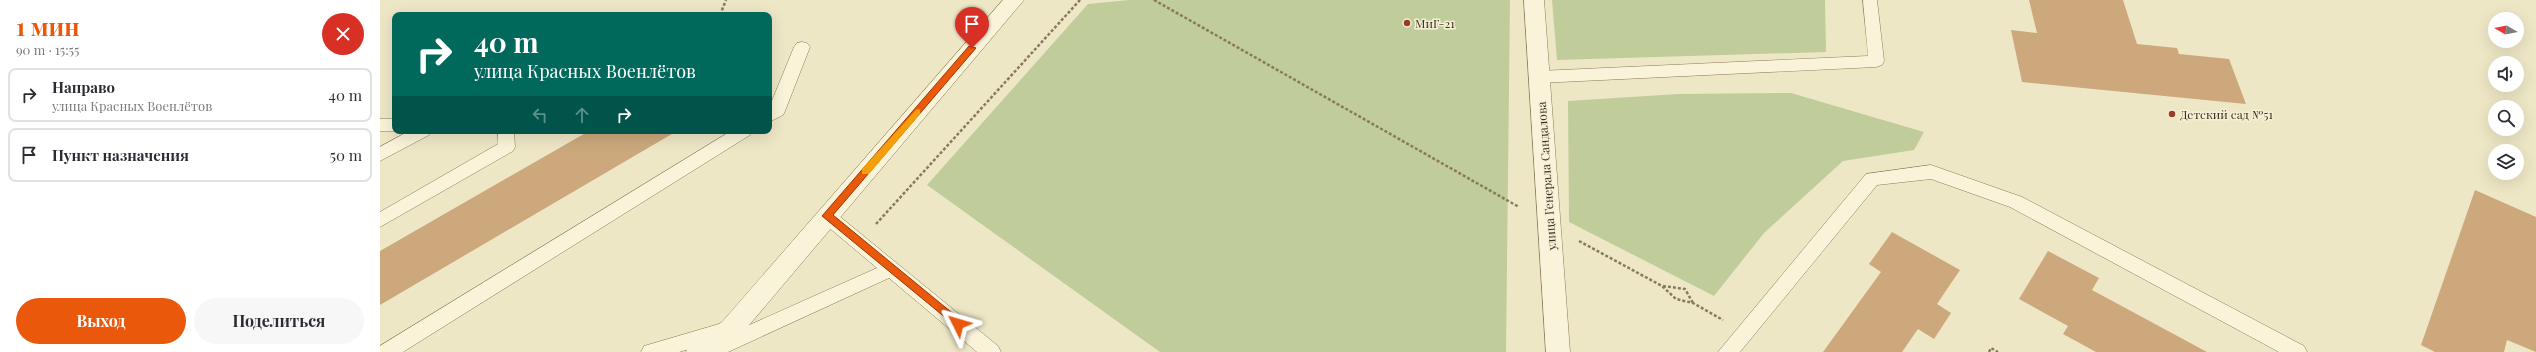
<!DOCTYPE html>
<html lang="ru">
<head>
<meta charset="utf-8">
<style>
  body { margin:0; font-family:"Playfair Display",serif; background:#f7f7f7; color:#2b2b33; height:100vh; display:flex; flex-direction:column; font-size:15px; white-space:nowrap }
  * { box-sizing:border-box; margin:0 }
  p { font-size:13px; color:#7c7c81 }
  .icon { flex:none; width:22px; height:22px; fill:none; stroke:currentColor; stroke-width:2; stroke-linecap:round; stroke-linejoin:round }
  .map { position:relative; flex:1; overflow:hidden }
  .details { display:flex; flex-direction:column; background:#fff; width:380px }
  .details>* { flex:none }
  .guide { position:absolute; left:12px; top:12px; width:380px; height:122px; border-radius:8px; box-shadow:0 4px 16px #0002; background:#00695c; color:#fff; overflow:hidden }
  .needle { width:26px; rotate:279deg }
  .fabs { position:absolute; left:2108px; top:12px; display:grid; gap:8px }
  .fabs a { display:grid; place-items:center; width:36px; height:36px; border-radius:50%; background:#fff; box-shadow:0 4px 16px #0002; font-size:20px }
  .pin { position:absolute; display:grid; place-items:center; width:34px; height:34px; color:#fff; margin:-41px -17px; border-radius:50% 50% 50% 0; rotate:-45deg; box-shadow:0 0 4px #0007 }
  .pin .icon { rotate:45deg }
  .me { position:absolute; width:44px; margin:-22px; rotate:310deg; stroke-linejoin:round; filter:drop-shadow(0 0 3px #0008) }
  .turn { display:flex; align-items:center; gap:14px; height:84px; padding:0 16px; font-size:18px }
  .turn .icon { width:52px; height:52px; stroke-width:2.5 }
  .turn b { display:block; font-size:28px; line-height:34px }
  .lanes { display:flex; align-items:center; height:38px; padding:0 16px; background:#0003; justify-content:center; gap:20px; direction:ltr }
  .lanes .off { opacity:.35 }
  .round { display:grid; place-items:center; flex:none; width:42px; height:42px; border-radius:21px; background:#f7f7f7 }
  .summary { display:flex; align-items:center; justify-content:space-between; height:68px; padding:0 16px }
  h1 { font-size:24px; font-weight:700; line-height:30px; color:#ea580c }
  .cta { display:flex; gap:8px; margin-top:auto; padding:8px 16px }
  .cta a { flex:1; height:46px; border-radius:24px; background:#ea580c; color:#fff; font-size:16px; font-weight:700; line-height:46px; text-align:center }
  .cta a+a { background:#f7f7f7; color:#2b2b33 }
  ul { padding:0; list-style:none }
  li { display:flex; align-items:center; gap:12px; height:54px; margin:0 8px 6px; padding:0 8px; border:2px solid #e1e1e2; border-radius:8px }
  li div { flex:1 }
  li b { display:block; font-size:15px }
  li em { font-style:normal }
  main { display:flex; flex:1; min-height:0 }
  .map>svg:first-child { display:block }
</style>
</head>
<body>
<main>
<section class="details">
<div class="summary"><div><h1>1 мин</h1><p>90 m · 15:55</p></div><a class="round" style="background:#d93025;color:#fff"><svg class="icon" aria-label="close" viewBox="0 0 24 24"><path d="M6 6l12 12M18 6L6 18"/></svg></a></div>
<ul>
<li><svg class="icon" aria-label="right" viewBox="0 0 24 24"><path d="M7 20v-9h11M14 6l5 5-5 5"/></svg><div><b>Направо</b><p>улица Красных Военлётов</p></div><em>40 m</em></li>
<li><svg class="icon" aria-label="arrive" viewBox="0 0 24 24"><path d="M6 21V4h12l-3 4 3 4H6"/></svg><div><b>Пункт назначения</b></div><em>50 m</em></li>
</ul>
<div class="cta"><a>Выход</a><a>Поделиться</a></div>
</section>
<div class="map">
<svg width="2156" height="352" viewBox="0 0 2156 352">
  <rect width="100%" height="100%" fill="#eee7c6"/>
  <!-- green -->
  <path fill="#c0cc9a" d="M749,0H1130L1126,352H780L547,185L708,4Z
    M1172,0H1445L1446,52L1177,60Z
    M1411,93L1544,132L1534,150L1463,161L1384,233L1334,296L1189,222L1188,101L1298,94Z"/>
  <!-- building -->
  <path fill="#cca87c" d="M1649,0H1743L1757,44L1797,48L1799,54L1849,59L1866,104L1642,82L1631,30L1657,33Z
    M209,131H297L0,305V251Z
    M2095,190L2156,217V352L2127,340L2124,352H2055L2041,345Z
    M1512,232L1580,270L1557,304L1571,313L1554,339L1538,329L1522,352H1443L1501,272L1489,264Z
    M1668,251L1719,278L1712,290L1827,352H1716L1683,334L1688,326L1639,299Z"/>
  <g fill="none" stroke-linecap="round" stroke-linejoin="round">
    <defs>
      <path id="lane" d="M1483,0H1497L1504,61L1502,65L1496,67L1159,83L1153,81L1151,77L1153,73L1159,71L1488,56Z
        M422,42L427,43L430,47L405,111L403,115L389,122V108L414,47L417,43Z
        M0,119H15V131H0Z
        M29,131H51L49,135L0,161V147Z
        M118,131H134L135,147L133,151L0,227V212L118,144Z
        M351,131H372L370,135L23,352H0V346Z
        M1551,165L1642,197L1924,346L1927,352H1899L1630,207L1551,179L1497,185L1360,352H1338L1486,174Z
        M447,209L453,211L618,346L621,352H597L509,278L348,352H318L321,346L326,344L299,352H261L264,346L339,324L346,326L347,335L497,268L441,221L438,216L441,211Z"/>
      <path id="street" d="M623,0H644L360,336L337,352H306L309,344L342,322Z
        M1144,0H1164L1190,352H1166Z"/>
    </defs>
    <!-- lane casing -->
    <use href="#lane" stroke="#897a5c" stroke-width="1"/>
    <!-- street casing -->
    <use href="#street" stroke="#897a5c" stroke-width="1"/>
    <!-- path -->
    <path stroke="#897a5c" stroke-width="2.5" stroke-dasharray="3 2" stroke-linecap="butt" d="M774,0L1139,207
      M340,15L346,0
      M496,224L700,0
      M1199,241L1282,286L1296,299L1313,303L1343,320
      M1283,286L1305,289L1313,303
      M1609,352L1611,348L1618,352"/>
    <!-- lane -->
    <use href="#lane" fill="#f9f3d9" fill-rule="evenodd"/>
    <!-- street -->
    <use href="#street" fill="#f9f3d9" fill-rule="evenodd"/>
  </g>
  <!-- route -->
  <path fill="#ea580c" stroke="#983908" d="M589,46L596,48L453,215L582,321V327L578,328L442,216Z"/>
  <!-- slow -->
  <path fill="#f59e0b" d="M537,109L540,110V114L489,174H482V169Z"/>
  <!-- markers -->
  <g fill="#983a2c" stroke="#f5f0d5" stroke-width="1.5">
    <circle cx="1027" cy="23" r="4"/>
    <circle cx="1792" cy="114" r="4"/>
  </g>
  <g text-anchor="middle" dominant-baseline="central" stroke-width="3" stroke-linejoin="round" paint-order="stroke">
    <!-- poi labels -->
    <g font-size="12" fill="#3a301f" stroke="#f5f0d5" text-anchor="start">
      <text x="1035" y="23">МиГ-21</text>
      <text x="1800" y="114">Детский сад №51</text>
    </g>
    <!-- street labels -->
    <g font-size="12" fill="#3a301f" stroke="#f5f0d5">
      <text transform="translate(1166 176) rotate(-94)">улица Генерала Сандалова</text>
    </g>
  </g>
</svg>
<div class="fabs">
<a><svg class="needle" viewBox="-14 -14 28 28"><path d="M0-13l5 13h-10z" fill="#e53935"/><path d="M0 13l5-13h-10z" fill="#7c7c81"/></svg></a>
<a><svg class="icon" aria-label="sound" viewBox="0 0 24 24"><path d="M4 9h4l5-4v14l-5-4H4zM17 9q2 3 0 6"/></svg></a>
<a><svg class="icon" aria-label="search" viewBox="0 0 24 24"><circle cx="10" cy="10" r="6"/><path d="M15 15l6 6"/></svg></a>
<a><svg class="icon" aria-label="layers" viewBox="0 0 24 24"><path d="M12 4l9 5-9 5-9-5zM3 14l9 5 9-5"/></svg></a>
</div>
<div class="pin" style="left:592px;top:48px;background:#d93025"><svg class="icon" aria-label="arrive" viewBox="0 0 24 24"><path d="M6 21V4h12l-3 4 3 4H6"/></svg></div>
<svg class="me" style="left:578px;top:324px" viewBox="-20 -20 40 40"><path d="M0-17L14 15 0 8-14 15z" fill="#ea580c" stroke="#fff" stroke-width="4"/></svg>
<div class="guide">
<div class="turn"><svg class="icon" aria-label="right" viewBox="0 0 24 24"><path d="M7 20v-9h11M14 6l5 5-5 5"/></svg><div><b>40 m</b>улица Красных Военлётов</div></div>
<div class="lanes"><svg class="icon off" aria-label="left" viewBox="0 0 24 24"><path d="M17 20v-9H6M10 6l-5 5 5 5"/></svg><svg class="icon off" aria-label="ahead" viewBox="0 0 24 24"><path d="M12 20V5M6 11l6-6 6 6"/></svg><svg class="icon" aria-label="right" viewBox="0 0 24 24"><path d="M7 20v-9h11M14 6l5 5-5 5"/></svg></div>
</div>
</div>
</main>
</body>
</html>
